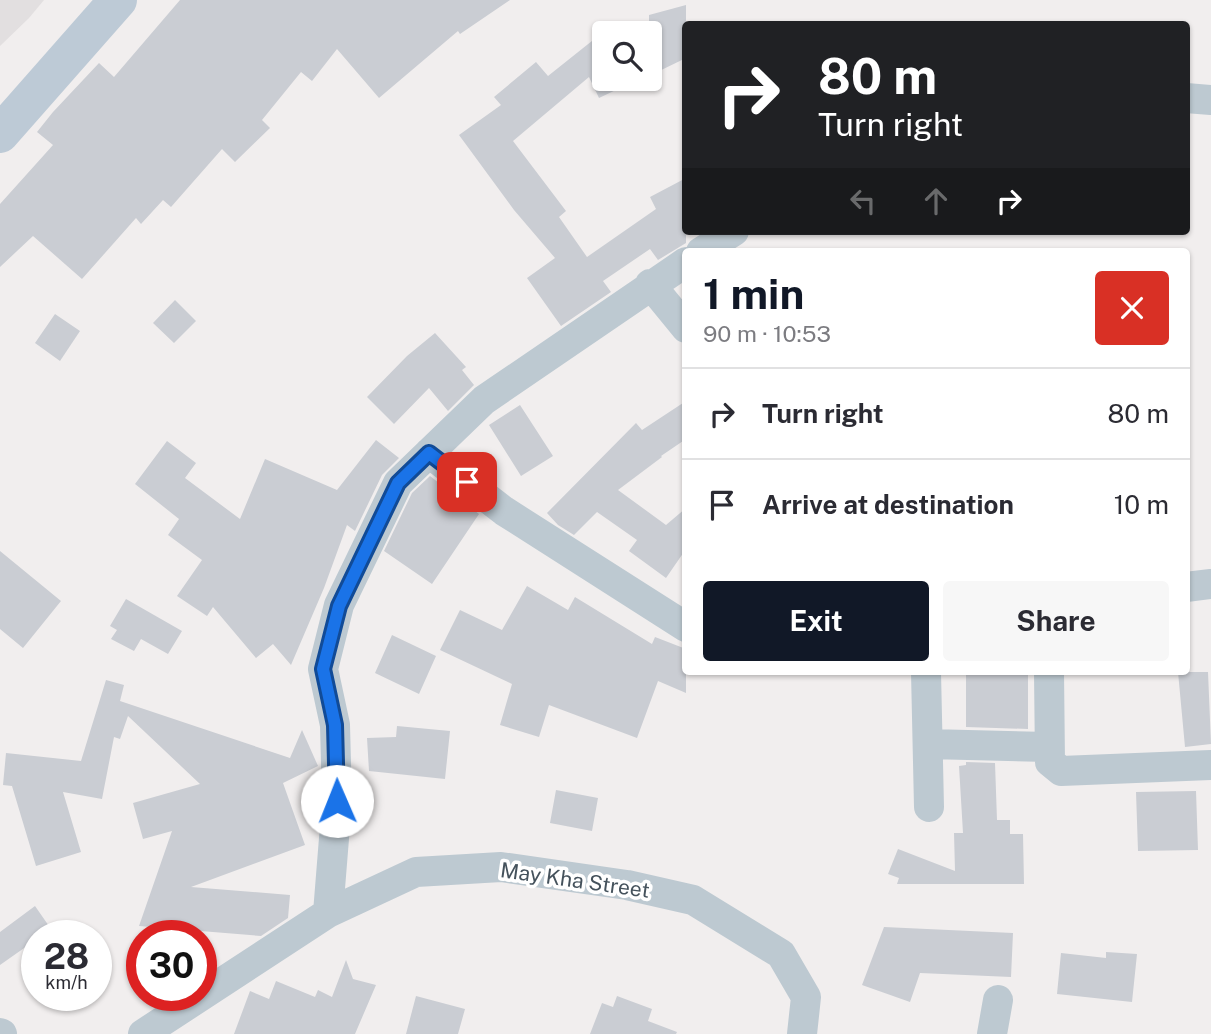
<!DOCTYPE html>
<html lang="en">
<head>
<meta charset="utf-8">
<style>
  body { margin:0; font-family:"Public Sans",sans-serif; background:#f7f7f7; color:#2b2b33; height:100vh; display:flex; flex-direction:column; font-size:26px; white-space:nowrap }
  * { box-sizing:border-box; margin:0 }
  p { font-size:23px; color:#7c7c81 }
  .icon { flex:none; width:38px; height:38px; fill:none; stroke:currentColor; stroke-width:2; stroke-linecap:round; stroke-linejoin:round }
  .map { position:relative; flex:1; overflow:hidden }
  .details { position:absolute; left:682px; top:248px; width:508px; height:427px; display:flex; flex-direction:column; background:#fff; border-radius:7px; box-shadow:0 2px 5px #0004 }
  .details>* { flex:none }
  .guide { position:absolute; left:682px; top:21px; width:508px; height:214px; border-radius:7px; box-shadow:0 2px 5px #0004; background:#202124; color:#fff; overflow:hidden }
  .controls { position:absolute; left:592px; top:21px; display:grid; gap:14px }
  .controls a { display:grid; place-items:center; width:70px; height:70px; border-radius:7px; background:#fff; box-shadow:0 2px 5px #0004; font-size:35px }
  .speed { position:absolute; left:21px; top:920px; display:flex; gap:14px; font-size:35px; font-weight:700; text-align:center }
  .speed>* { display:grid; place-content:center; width:91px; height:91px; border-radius:50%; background:#fff; box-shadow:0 2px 5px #0004; line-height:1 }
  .speed small { font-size:18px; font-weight:400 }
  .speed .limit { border:10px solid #d22; background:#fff; color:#111 }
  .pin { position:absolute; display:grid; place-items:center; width:60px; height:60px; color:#fff; margin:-30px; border-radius:14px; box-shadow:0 4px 10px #0006 }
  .me { position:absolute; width:77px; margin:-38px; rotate:359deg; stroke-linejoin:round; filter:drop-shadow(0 0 5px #0008) }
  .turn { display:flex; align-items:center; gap:24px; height:147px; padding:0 21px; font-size:32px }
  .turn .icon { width:91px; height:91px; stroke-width:2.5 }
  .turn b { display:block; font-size:49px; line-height:60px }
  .lanes { display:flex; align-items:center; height:66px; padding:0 21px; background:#0003; justify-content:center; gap:35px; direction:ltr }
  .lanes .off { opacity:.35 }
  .round { display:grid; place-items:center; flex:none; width:74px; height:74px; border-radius:7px; background:#f7f7f7 }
  .summary { display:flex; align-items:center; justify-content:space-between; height:119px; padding:0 21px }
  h1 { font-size:42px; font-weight:700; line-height:52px; color:#111827 }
  .button { display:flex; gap:14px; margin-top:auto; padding:14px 21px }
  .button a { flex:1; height:80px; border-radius:7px; background:#111827; color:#fff; font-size:28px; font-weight:700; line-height:80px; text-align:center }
  .button a+a { background:#f7f7f7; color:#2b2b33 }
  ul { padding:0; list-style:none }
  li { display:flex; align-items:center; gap:21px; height:91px; padding:0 21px; border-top:2px solid #e1e1e2 }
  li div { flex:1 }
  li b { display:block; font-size:26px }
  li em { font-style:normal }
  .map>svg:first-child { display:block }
</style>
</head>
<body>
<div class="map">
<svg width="1211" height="1034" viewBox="0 0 1211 1034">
  <rect width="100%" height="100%" fill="#f1eeee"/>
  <!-- education -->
  <path fill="#e2dfe0" d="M0,0H44L29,18L0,46Z"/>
  <!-- building -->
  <path fill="#cacdd3" d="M180,0H510L460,34L458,31L379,98L337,49L312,81L301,72L262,120L270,128L235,162L222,149L171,207L163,200L141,224L136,218L82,279L33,236L0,267V204L53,145L37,132L53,112L99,63L114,77Z
    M686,5V58L649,76V15Z
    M612,25L617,33H604V79H639L599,98L589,77L513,141L566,211L559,217L587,257L656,209L650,197L686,178V243L658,260L650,249L603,281L611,292L561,326L527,278L555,258L514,210L459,135L501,105L494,97L536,62L548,76Z
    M175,300L196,321L174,343L153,323Z
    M55,314L80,331L60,361L35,343Z
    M435,333L466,367L462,370L474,385L448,411L429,388L394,424L367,397L407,356Z
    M686,401V439L661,456L662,457L618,490L666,525L686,508V549L666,578L629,551L637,540L597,512L574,535L558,525L547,513L636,423L642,430Z
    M520,405L553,456L521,476L489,425Z
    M376,440L399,458L382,475L355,531L347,525L324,588L291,665L273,644L256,658L213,607L207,616L177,596L202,560L168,535L179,519L135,484L167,441L196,463L185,478L240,519L265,459L337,490Z
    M430,476L479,514L432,584L384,551L412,493Z
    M0,551L61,601L23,648L0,629Z
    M527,586L568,610L575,597L652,644L655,637L686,649V693L658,681L637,738L549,705L539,737L500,725L512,684L440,650L460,610L502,630Z
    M126,599L182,631L168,654L141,639L134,651L111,639L117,630L110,626Z
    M392,635L436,656L419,694L375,673Z
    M966,672H1028V729L966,727Z
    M1178,672H1208L1211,744L1185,747Z
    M106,680L124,685L120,701L290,758L302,730L318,766L283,783L305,845L191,887L290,895L288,918L261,936L139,926L172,831L143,839L133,803L200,784L128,716L120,739L114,737L102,799L63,792L81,852L36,866L12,786L3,785L6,753L81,761Z
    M397,726L450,731L445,779L369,771L367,738L396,737Z
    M966,762L995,763L997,820H1010V834H1023L1024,884H897L899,878L888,874L898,849L955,871L954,833H963L959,766L966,765Z
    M556,790L598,798L592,831L550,823Z
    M1196,791L1198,850L1138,851L1136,792Z
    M35,906L51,929L37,936V939L0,965V932Z
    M884,927L1013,933L1011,977L920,973L910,1002L862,985Z
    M1106,952L1137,954L1132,1002L1057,994L1061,953L1106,958Z
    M346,960L353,979L376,985L355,1034H234L250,991L269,999L276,981L315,997L318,990L332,997Z
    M416,996L465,1009L458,1034H406Z
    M617,996L652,1009L648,1021L677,1032L676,1034H590L602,1003L613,1007Z"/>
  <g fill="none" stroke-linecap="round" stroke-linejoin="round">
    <!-- minor -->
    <path stroke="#bdc9d1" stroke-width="30" d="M1186,98L1211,100
      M701,252L734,231
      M650,284L686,328
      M429,453L504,511L686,627
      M1186,587L1211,584
      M926,672L929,807
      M1049,672L1050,762L1061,771L1211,765
      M928,744L1048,747
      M328,913L337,801L335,725L323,669L339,605L398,483L484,400L686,262
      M0,1033L2,1034
      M143,1034L328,913L416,872L501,867L627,885L693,900L781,954L806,997L802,1034
      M992,1034L998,1000"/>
    <!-- secondary -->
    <path stroke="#bdcad6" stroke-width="38" d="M0,134L118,0"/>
  </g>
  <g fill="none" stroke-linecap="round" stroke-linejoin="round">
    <defs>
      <path id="route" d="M337,801L335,725L323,669L339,606L398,483L429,453L467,482"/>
    </defs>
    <!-- route casing -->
    <use href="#route" stroke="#114b97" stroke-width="18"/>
    <!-- route -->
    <use href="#route" stroke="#1a73e8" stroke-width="12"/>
  </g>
  <g text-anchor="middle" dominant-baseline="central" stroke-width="7" stroke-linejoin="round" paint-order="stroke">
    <!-- street labels -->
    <g font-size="21" fill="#45525c" stroke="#fff">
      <text transform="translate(575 880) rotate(8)">May Kha Street</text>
    </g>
  </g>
</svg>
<div class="controls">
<a><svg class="icon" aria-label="search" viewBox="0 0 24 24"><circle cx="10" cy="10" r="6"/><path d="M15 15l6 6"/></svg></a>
</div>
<div class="speed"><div>28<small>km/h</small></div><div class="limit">30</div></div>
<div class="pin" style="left:467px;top:482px;background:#d93025"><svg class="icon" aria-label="arrive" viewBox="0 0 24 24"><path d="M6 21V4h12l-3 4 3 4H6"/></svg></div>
<svg class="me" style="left:337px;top:801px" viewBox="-20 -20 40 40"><circle r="19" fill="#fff"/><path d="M0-13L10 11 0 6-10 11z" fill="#1a73e8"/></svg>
<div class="guide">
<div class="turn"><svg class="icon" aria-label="right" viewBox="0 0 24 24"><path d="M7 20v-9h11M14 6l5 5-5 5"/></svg><div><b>80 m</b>Turn right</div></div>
<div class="lanes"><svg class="icon off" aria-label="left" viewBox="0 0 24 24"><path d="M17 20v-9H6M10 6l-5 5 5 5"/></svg><svg class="icon off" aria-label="ahead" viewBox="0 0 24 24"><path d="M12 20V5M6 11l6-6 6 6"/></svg><svg class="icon" aria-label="right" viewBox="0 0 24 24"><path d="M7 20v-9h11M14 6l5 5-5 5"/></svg></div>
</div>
<section class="details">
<div class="summary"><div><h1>1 min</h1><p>90 m · 10:53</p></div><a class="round" style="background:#d93025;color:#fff"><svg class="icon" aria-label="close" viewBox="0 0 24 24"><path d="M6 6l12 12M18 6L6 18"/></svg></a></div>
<ul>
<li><svg class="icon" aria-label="right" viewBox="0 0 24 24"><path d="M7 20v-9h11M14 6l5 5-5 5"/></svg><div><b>Turn right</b></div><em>80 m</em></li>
<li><svg class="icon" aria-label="arrive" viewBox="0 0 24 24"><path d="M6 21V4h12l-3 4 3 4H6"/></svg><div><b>Arrive at destination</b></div><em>10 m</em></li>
</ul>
<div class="button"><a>Exit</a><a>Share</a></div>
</section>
</div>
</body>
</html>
